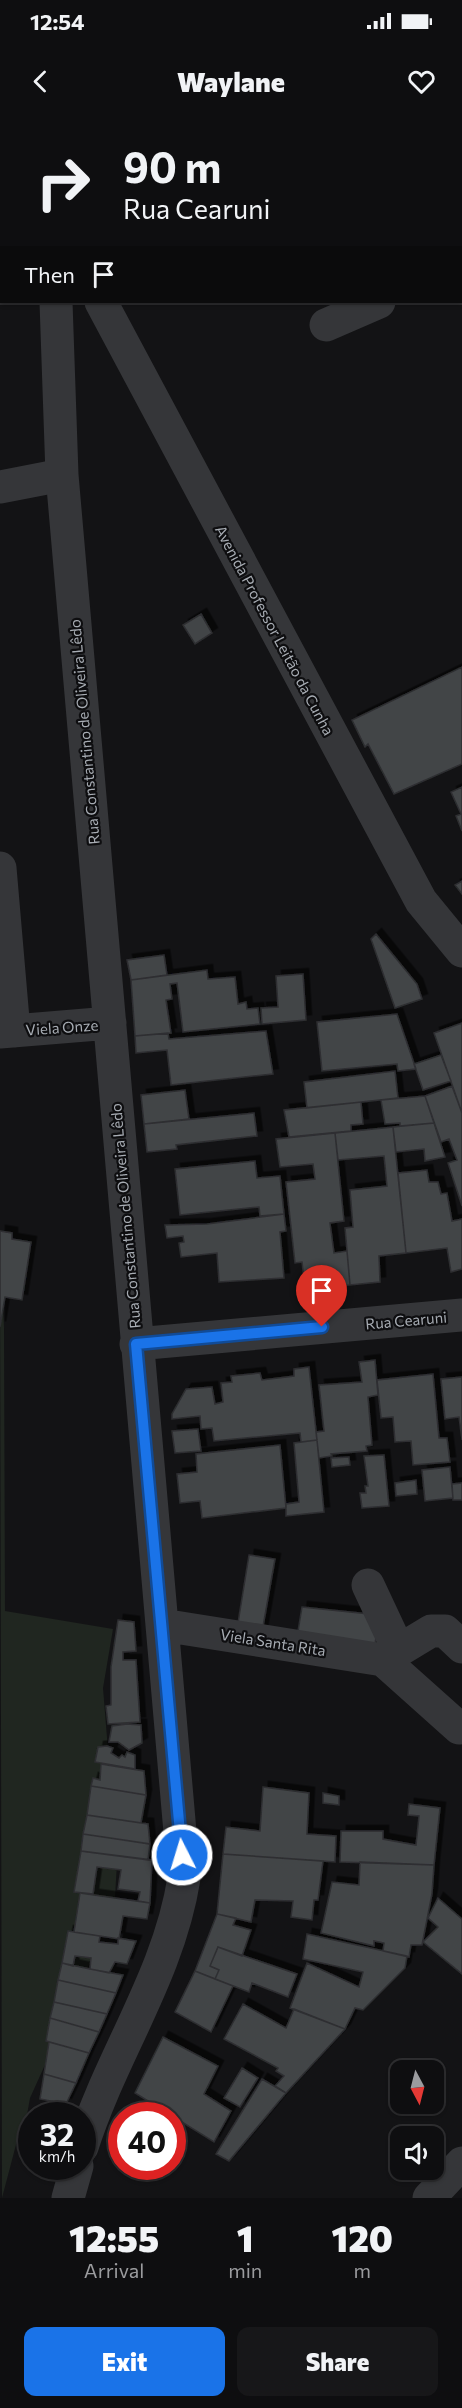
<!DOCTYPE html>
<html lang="en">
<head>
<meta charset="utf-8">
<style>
  body { margin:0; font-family:Commissioner,sans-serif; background:#171719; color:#f1f3f6; height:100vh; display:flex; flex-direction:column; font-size:22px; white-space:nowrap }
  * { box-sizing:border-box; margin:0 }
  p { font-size:20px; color:#9b9c9f }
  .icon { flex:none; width:33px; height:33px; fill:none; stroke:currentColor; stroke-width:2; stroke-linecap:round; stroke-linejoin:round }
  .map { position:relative; height:2078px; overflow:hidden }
  .sheet { display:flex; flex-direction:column; background:#0e0e10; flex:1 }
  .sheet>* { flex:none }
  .top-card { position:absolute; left:0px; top:0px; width:462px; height:183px; box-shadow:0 2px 4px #0004,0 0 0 2px #2e2e30; background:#0e0e10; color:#f1f3f6; overflow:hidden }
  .needle { width:39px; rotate:173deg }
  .tools { position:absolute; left:390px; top:1940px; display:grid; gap:12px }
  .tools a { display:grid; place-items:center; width:54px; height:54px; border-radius:12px; background:#0e0e10; box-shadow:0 2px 4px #0004,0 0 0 2px #2e2e30; font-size:30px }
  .speed { position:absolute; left:18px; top:1982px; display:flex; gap:12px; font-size:30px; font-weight:700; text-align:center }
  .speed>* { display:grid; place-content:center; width:78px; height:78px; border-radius:50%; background:#0e0e10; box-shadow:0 2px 4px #0004,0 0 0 2px #2e2e30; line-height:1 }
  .speed small { font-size:15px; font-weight:400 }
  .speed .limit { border:9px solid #d22; background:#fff; color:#111 }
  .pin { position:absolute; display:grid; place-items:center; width:51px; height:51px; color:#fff; margin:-62px -26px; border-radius:50% 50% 50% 0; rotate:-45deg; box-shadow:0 0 6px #0007 }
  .pin .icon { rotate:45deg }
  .me { position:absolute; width:66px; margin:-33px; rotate:355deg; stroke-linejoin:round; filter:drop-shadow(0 0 4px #0008) }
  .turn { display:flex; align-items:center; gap:21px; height:126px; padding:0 24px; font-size:27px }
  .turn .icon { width:78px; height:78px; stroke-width:2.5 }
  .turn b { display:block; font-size:42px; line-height:51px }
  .then { display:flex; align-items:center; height:57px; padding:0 24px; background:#0003; gap:12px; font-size:22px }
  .eta { display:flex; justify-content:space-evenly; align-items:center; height:102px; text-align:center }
  .eta b { font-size:36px; font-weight:800; line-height:42px }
  .action { display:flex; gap:12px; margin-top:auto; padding:12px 24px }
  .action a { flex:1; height:69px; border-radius:12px; background:#1a73e8; color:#fff; font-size:24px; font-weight:800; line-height:69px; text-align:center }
  .action a+a { background:#171719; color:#f1f3f6 }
  .status { display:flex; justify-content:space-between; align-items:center; height:42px; padding:0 30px; background:#0e0e10; direction:ltr }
  .status svg { height:16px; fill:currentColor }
  header { display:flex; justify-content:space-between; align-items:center; height:78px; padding:0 24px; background:#0e0e10; font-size:27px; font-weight:800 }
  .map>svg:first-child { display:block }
</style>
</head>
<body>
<div class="status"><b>12:54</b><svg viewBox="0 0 49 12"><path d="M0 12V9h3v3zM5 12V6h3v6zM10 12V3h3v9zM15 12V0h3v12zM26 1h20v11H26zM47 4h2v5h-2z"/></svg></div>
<header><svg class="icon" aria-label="back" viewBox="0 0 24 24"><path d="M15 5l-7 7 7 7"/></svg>Waylane<svg class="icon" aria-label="heart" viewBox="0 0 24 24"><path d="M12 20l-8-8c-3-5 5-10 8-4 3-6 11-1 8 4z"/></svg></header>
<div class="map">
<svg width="462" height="2078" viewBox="0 0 462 2078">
  <defs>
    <filter id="shadow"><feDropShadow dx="5.5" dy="-5.5" stdDeviation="0" flood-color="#0009"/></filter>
  </defs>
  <rect width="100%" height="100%" fill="#131315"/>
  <!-- green -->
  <path fill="#202620" d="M0,1129L4,1207L5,1491L113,1509L103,1568L117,1742L115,1778L81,1865L30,1978L23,2017H18L2,2078Z"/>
  <!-- building -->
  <path fill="#424447" stroke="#2d2e30" stroke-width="1.5" filter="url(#shadow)" d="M201,494L212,513L195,524L183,505Z
    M462,547V644L394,674L368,624L365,627L352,600Z
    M462,667V711L456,696L461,694L451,672Z
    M462,761V774L455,765Z
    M376,814L417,864L422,879L395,888L371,819Z
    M164,835L167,855L131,860L127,840Z
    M207,850L208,859L235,857L238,884L246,882L247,889L258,888L260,904L183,912L177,863L170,864L172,879L166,880L171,913L135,916L131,860Z
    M303,854L306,900L262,904L261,888L278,887L276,856Z
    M397,894L416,949L398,951L397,944L322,951L317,902Z
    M462,903V993L434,913Z
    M266,911L273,954L171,965L167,930L136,933L135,916L168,913L169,919Z
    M441,935L451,961L423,970L414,944Z
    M395,951L398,978L307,988L304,962Z
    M452,966L462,993V1086L448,1043L457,1040L449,1019L441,1022L425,976Z
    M185,970L189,999L144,1004L141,975Z
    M425,976L434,1003L400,1006V1003L385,1004L381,980Z
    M361,982L363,1004L351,1005V1011L289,1017L284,990Z
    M254,993L257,1016L176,1025L177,1029L147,1032L144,1004Z
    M434,1003L445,1037L425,1041L424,1029L396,1032L393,1007Z
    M393,1007L406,1133L379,1136L380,1162L350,1165L345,1108L353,1107L350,1070L387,1066L384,1036L338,1040L335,1013Z
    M335,1013L344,1101L330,1103L334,1133L347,1131L350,1165L305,1168L302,1142L295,1143L286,1062L315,1059L313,1044L280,1047L276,1019Z
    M255,1041L257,1058L280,1056L284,1094L260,1096L259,1087L180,1095L175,1049Z
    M427,1050L429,1062H438L441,1074L447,1073L452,1101L462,1099V1149L451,1152L447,1128L406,1133L398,1053Z
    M284,1094L286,1111L280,1112L284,1158L219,1162L217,1133L181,1137L179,1123L184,1122L183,1116L167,1118L165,1105L207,1104Z
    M0,1111L12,1113V1119L31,1122L22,1180L5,1177L0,1207Z
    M375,1240L378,1275L368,1277L372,1325L366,1326L367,1331L331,1334L332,1336L319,1338L316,1312L324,1311L319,1265L362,1262L359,1242Z
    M309,1247L317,1320L301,1322L300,1313L214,1321L212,1308L201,1309L200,1296L172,1299V1294L186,1269L212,1267L215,1284L223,1282L221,1263L232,1262L231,1256L260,1253L262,1260L294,1256V1249Z
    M433,1254L439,1318H447L450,1342L413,1345L411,1321L395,1322L393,1297L381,1298L377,1260Z
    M462,1257V1320L459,1297L445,1299L441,1259Z
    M198,1309L201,1331L175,1333L172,1311Z
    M317,1320L324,1392L286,1396V1384L299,1382L294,1323Z
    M280,1325L286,1388L202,1398L200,1381L180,1383L177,1354L197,1352L196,1334Z
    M384,1335L389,1386L362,1388L360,1373H366L365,1366H368L364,1336Z
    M349,1337L350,1345L332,1347L331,1338Z
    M450,1347L453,1378L425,1381L422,1350Z
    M416,1360L417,1374L396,1376L395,1363Z
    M462,1363V1380H453L452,1364Z
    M249,1435L275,1439L261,1518L236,1515Z
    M302,1487L379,1495L374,1532L296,1523Z
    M118,1500L134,1502L136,1531L123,1532V1540H136L140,1602L108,1604L106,1586L111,1585V1547Z
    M127,1604L141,1605L142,1623L129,1630L118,1622H109L112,1606Z
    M107,1626L113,1628L111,1633L119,1638L122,1635L125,1637L127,1632L135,1635V1649L95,1642L98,1627Z
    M101,1644L144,1651L146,1675L91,1666L93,1658L100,1660Z
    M91,1666L146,1675L141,1703L87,1695Z
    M263,1667L309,1673L307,1714L336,1716L335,1742L223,1734L226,1707L260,1711Z
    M323,1673L339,1676V1685L323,1683Z
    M409,1684L440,1688L434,1745L340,1742L341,1711H383V1719L416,1725L419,1696L408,1695Z
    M87,1695L148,1704L150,1724L83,1714Z
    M83,1714L150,1724L148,1740L81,1731Z
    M81,1731L152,1740L150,1783L138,1781L140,1772L118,1769L121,1750L97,1747L93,1774L74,1772Z
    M223,1734L323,1741L318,1780H314L312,1800L291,1797L293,1781L255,1780L251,1802L217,1794Z
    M360,1742L434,1745L432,1774L422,1825H411L409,1837L383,1831L384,1823L374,1821V1826L321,1813L332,1762L359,1765Z
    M80,1773L150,1783L147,1799L123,1796L119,1819L74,1812Z
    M438,1778L462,1799V1854L423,1822L438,1807L428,1798Z
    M217,1794L236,1798L233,1805L251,1810L242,1836L218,1827L210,1846L219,1850L215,1859L195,1851Z
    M68,1811L100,1816L99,1822L118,1824V1818L136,1821L127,1844L115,1842L109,1853L90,1849L91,1838L75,1836L73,1846L62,1843Z
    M307,1814L407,1836L405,1848L363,1890L355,1888L345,1909L290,1888L307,1843L359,1867L363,1852L303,1839Z
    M218,1827L297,1854L288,1877L252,1863L249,1872L215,1859L219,1850L210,1846Z
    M62,1843L90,1849L123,1855L116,1873L58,1860Z
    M195,1851L233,1866L211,1912L175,1892Z
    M58,1860L116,1873L107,1894L54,1882Z
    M54,1882L107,1894L99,1912L50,1898Z
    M243,1884L286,1908L294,1889L345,1909L286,1973L275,1966L284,1956L276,1951L278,1948L224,1919Z
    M50,1898L99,1912L89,1933L46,1921Z
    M163,1917L218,1946L204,1974L231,1991L214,2022L135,1973Z
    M49,1922L89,1933L76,1963L44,1954Z
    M242,1948L258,1958L240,1987L224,1978Z
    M44,1954L76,1963L66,1984L40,1979Z
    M262,1959L286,1973L229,2041L216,2034Z"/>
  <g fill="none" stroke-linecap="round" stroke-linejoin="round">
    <!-- minor -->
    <path stroke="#353639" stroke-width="33" d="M7,0L8,2
      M433,0L434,2
      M460,62L462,66
      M460,146L462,145
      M56,182L62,355L184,1758C169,1855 111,1935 82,2027
      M101,182L421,781L462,831
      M326,205L379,182
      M0,367L62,355
      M0,748L14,911
      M0,912L110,903
      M136,1224L462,1195
      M368,1465L398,1529
      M162,1505L383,1540L431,1511H445L462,1527
      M383,1540L459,1608
      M68,2078L77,2046
      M429,2078L462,2043"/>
  </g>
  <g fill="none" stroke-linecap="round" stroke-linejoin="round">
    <defs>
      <path id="route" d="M182,1735L136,1224L322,1207"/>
    </defs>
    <!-- route casing -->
    <use href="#route" stroke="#114b97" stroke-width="15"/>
    <!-- route -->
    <use href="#route" stroke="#1a73e8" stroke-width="10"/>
  </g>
  <g text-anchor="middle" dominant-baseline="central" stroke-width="4.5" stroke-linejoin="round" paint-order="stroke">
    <!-- street labels -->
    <g font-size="15" fill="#a7acb3" stroke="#0e0e10">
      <text transform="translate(275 510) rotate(62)">Avenida Professor Leitão da Cunha</text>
      <text transform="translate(84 612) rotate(-95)">Rua Constantino de Oliveira Lêdo</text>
      <text transform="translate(62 907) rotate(-4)">Viela Onze</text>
      <text transform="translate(125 1096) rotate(-95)">Rua Constantino de Oliveira Lêdo</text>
      <text transform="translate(406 1200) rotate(-5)">Rua Cearuni</text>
      <text transform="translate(273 1522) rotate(9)">Viela Santa Rita</text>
    </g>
  </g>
</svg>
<div class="tools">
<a><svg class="needle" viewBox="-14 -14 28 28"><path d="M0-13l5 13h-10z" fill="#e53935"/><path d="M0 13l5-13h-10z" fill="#9b9c9f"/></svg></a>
<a><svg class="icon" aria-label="sound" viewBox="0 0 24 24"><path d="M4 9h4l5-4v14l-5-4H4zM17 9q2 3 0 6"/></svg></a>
</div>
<div class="speed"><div>32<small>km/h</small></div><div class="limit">40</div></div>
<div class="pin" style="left:322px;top:1207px;background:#d93025"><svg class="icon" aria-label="arrive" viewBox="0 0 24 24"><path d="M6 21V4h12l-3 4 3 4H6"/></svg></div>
<svg class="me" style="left:182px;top:1735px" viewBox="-20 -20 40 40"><circle r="17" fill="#1a73e8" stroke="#fff" stroke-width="3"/><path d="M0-11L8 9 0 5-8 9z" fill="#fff"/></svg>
<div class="top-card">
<div class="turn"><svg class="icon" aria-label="right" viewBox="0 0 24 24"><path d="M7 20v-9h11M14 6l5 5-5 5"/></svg><div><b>90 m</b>Rua Cearuni</div></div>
<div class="then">Then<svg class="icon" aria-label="arrive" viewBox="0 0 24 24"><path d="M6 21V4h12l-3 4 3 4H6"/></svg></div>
</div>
</div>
<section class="sheet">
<div class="eta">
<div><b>12:55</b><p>Arrival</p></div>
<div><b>1</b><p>min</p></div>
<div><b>120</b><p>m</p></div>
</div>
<div class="action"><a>Exit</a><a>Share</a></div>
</section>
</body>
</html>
